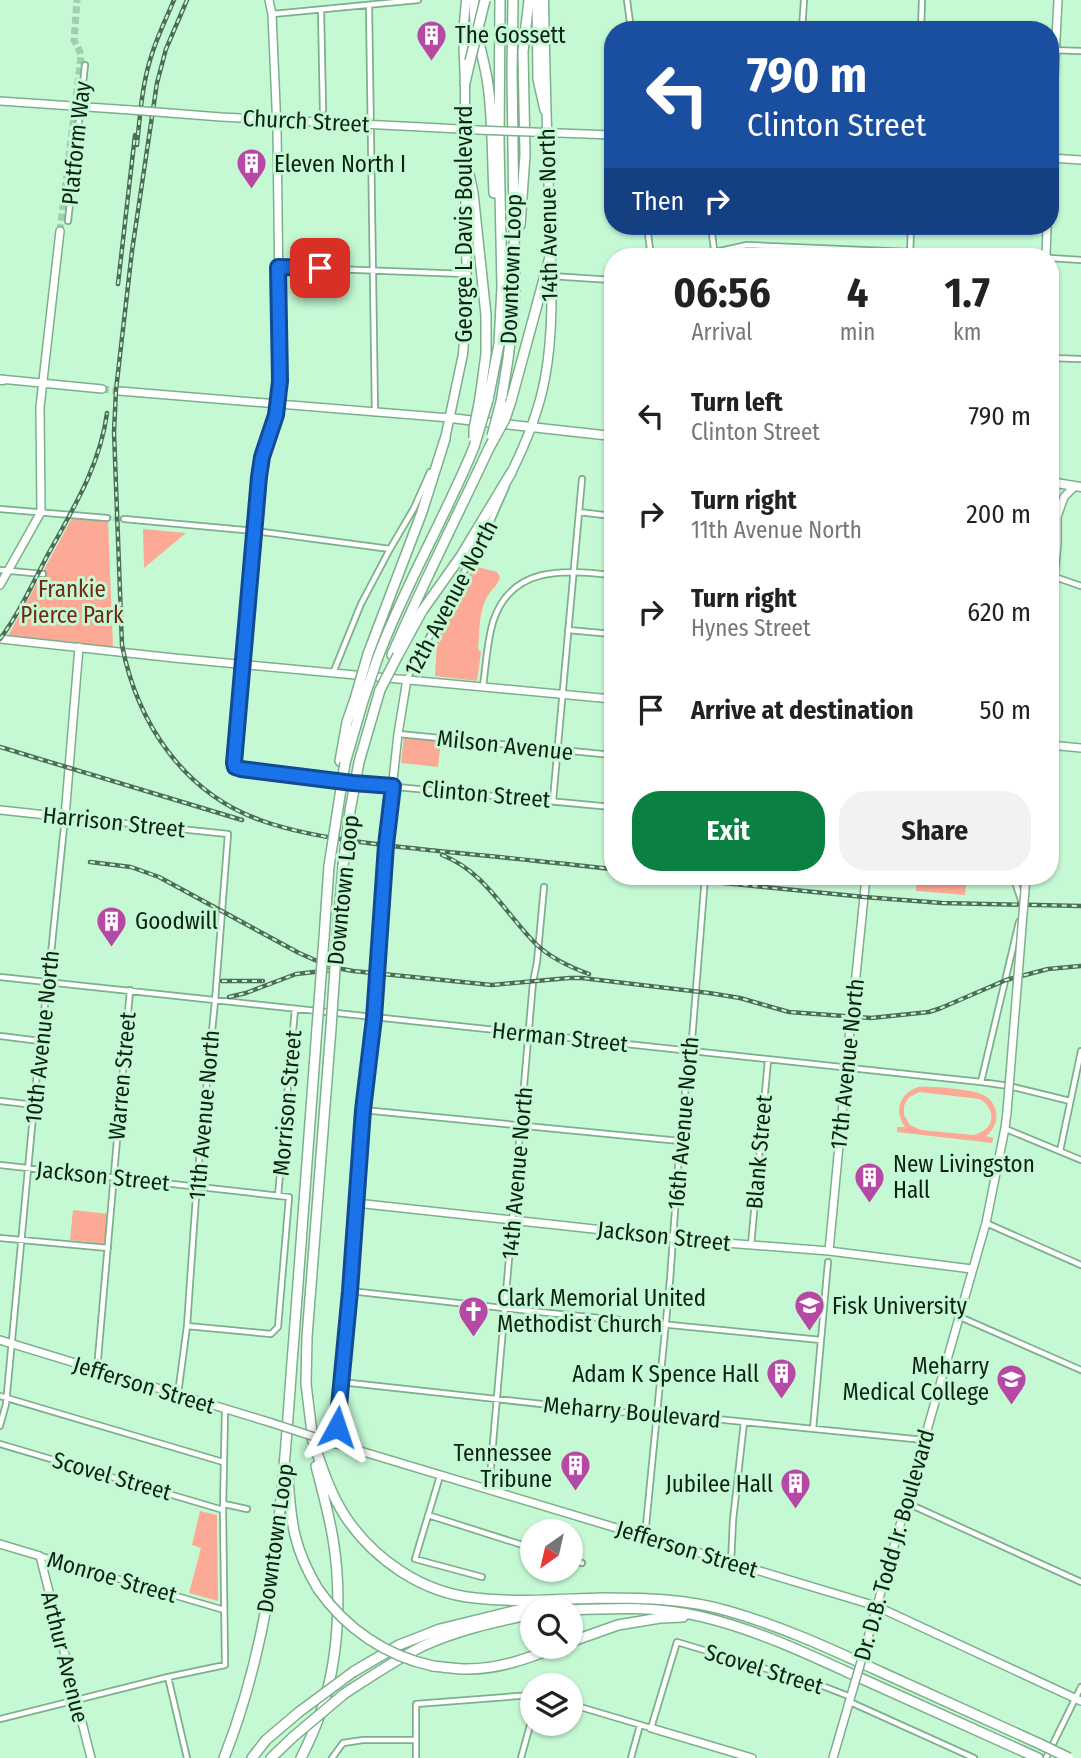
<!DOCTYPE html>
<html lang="en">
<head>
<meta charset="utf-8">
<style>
  body { margin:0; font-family:"Fira Sans Condensed",sans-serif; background:#f2f2f2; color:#222; height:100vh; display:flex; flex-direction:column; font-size:26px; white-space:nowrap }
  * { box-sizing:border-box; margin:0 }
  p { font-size:23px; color:#767676 }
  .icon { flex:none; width:38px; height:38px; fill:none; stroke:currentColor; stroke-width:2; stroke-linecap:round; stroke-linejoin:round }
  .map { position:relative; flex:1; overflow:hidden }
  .panel { position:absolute; left:604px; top:248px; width:455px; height:637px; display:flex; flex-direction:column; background:#fff; border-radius:28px; box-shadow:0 2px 5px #0004 }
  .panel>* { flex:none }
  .guide { position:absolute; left:604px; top:21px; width:455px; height:214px; border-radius:28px; box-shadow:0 2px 5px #0004; background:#1a4fa0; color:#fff; overflow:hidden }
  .needle { width:46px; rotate:214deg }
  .buttons { position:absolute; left:520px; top:1519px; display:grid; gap:14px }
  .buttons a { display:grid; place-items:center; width:63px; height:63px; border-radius:50%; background:#fff; box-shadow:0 2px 5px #0004; font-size:35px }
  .pin { position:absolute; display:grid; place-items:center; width:60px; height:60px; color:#fff; margin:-30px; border-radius:14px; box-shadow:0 4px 10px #0006 }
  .me { position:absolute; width:77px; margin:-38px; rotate:5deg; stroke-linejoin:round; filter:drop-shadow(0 0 5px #0008) }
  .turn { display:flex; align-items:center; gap:24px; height:147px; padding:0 28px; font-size:32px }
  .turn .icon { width:91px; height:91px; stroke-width:2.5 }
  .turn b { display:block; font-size:49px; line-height:60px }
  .then { display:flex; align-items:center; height:66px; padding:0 28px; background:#0003; gap:14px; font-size:26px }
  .eta { display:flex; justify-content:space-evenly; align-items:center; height:119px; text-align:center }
  .eta b { font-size:42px; font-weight:700; line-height:49px }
  .button { display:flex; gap:14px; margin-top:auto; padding:14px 28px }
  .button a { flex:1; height:80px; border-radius:28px; background:#0b8043; color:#fff; font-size:28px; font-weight:700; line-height:80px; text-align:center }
  .button a+a { background:#f2f2f2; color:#222 }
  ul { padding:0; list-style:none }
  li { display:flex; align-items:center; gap:21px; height:98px; padding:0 28px }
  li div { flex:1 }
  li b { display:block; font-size:26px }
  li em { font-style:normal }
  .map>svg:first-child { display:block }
</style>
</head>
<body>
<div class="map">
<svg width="1081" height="1758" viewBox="0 0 1081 1758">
  <rect width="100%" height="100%" fill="#c5f9d4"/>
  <!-- green -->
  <path fill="#fca995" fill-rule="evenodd" d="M72,518L108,522L113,647L8,636Z
    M143,529L186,533L144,568Z
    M474,566L497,572L500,577C498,586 491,589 487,597C478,615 480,630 478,649L481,652L477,681L435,676L437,641L434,639Z
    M404,736L441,740L438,767L401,763Z
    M917,877H967L965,895L916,891Z
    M918,1087C930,1086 973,1089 983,1095C990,1098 995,1105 996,1112C998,1122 993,1130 986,1136L993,1138L992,1143L897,1132V1127H905C894,1111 899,1094 918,1087ZM919,1092L980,1099C998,1111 994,1131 973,1135L921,1130L910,1125L904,1115V1106L908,1098Z
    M73,1210L108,1214L104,1244L70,1240Z
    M200,1511L217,1515L218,1601L189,1593L201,1548L192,1545Z"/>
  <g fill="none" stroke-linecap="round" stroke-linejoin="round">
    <!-- street-tunnel -->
    <path stroke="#a0ceae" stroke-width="4.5" stroke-dasharray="4.5 2" stroke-linecap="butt" d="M107,518L124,519"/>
    <!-- secondary-tunnel -->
    <path stroke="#a0ceae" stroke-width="7" stroke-dasharray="7 3.5" stroke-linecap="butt" d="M60,231L81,57L80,52L74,40L77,0
      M102,389L119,391"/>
    <defs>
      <path id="street" d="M627,0L631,30
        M369,5L375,413
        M321,10L323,110
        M273,14L418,0
        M802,30L804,0
        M921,30L922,0
        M1050,50L1081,51
        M68,221L85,65
        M647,226L651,257
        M711,226L715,257
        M715,252L747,245L1029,257
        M910,257L911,226
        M1050,258L1081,260
        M279,267L466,274
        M551,276L612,280
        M1050,358L1081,359
        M0,509L107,518
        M579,512L612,516
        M124,519L255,531L390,549
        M0,570L43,574
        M1055,577L1081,586
        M568,630L612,634
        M243,665L234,759V766L236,768L353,783L612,807
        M333,673L361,604L390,549L414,508L430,472
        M407,679L491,521L506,487
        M483,686C486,665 487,642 493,622C511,565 565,570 612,575
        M399,734L612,755
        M553,800L582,479
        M1016,877V885L1022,903
        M0,977L981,1082L1009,1086L1070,1101
        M0,1036L40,1041
        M981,1082L1019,922
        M0,1101L35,1105
        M363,1110L680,1141
        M1006,1129L1081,1160
        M1060,1151L1081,1051
        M0,1165L289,1197L278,1327L271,1334L187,1326
        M278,1196L295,1009
        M986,1223L1081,1265
        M0,1238L108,1248
        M751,1245L768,1060
        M350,1291L549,1313L821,1340
        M960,1317L1081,1370
        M97,1370L130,990
        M341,1382L614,1412L656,1413L924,1440
        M0,1396L223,1462
        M0,1426L6,1404L40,1041L48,983L65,817L228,834L215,1001L197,1182L187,1326L178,1394
        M813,1429L828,1262
        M0,1444L223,1510
        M440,1476L415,1559L482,1577
        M489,1489L533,982L537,962L544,887
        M907,1503L1081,1582
        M224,1504L247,1509
        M428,1515L532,1548
        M645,1536L670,1280L680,1141L689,1056L691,1052L705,877
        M41,1556L224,1610
        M570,1560L582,1563
        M731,1563L733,1520L744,1422
        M168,1677L187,1758
        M850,1702L974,1758
        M570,1704L651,1728L677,1642L820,1685L851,1697
        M0,1719L168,1677L225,1665L223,1510L225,1410
        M332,1758L343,1743L363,1740H416
        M416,1758V1704L532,1695
        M521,1758L532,1718
        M631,1758L640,1725
        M1046,1758L1081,1687"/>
      <path id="secondary" d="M0,101L131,110
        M422,127L477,130
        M532,132L612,135
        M1050,156L1058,0
        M1050,158L1081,160
        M1046,257L1047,226
        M0,379L102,389
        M119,391L450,418
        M1050,494L1057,518V543L1050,621
        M1057,517L1064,497L1075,486
        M0,585L41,512L40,407L60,231
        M0,639L174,658L612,699
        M243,665L259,477L262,457L276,415L280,381L277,129L272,14L269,0
        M1050,745L1081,748
        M0,810L65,817L79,647
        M853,1005L866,877
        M356,1203L713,1242L829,1251L972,1269
        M829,1251L850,1029
        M0,1340L272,1423
        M327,1441L876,1606L1081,1701
        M335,1444L350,1291L363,1110L374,1018L386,845L398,734L407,679
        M0,1544L40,1556L91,1758
        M865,1648L986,1223L1005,1128L1007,1112
        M651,1728L752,1758
        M833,1758L853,1689"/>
      <path id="primary" d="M465,155V83L463,35L466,0
        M0,380H3
        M450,418L612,436
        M445,439L463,354L467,302L465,168
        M511,473C526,443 539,411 545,378C556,319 550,257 549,197C547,131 545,66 544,0
        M1050,482L1081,487"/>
      <path id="highway" d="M474,0C473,32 484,55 488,85C493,120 492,157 494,193
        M537,0L538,79L545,110
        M465,83L470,61
        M464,150L473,193L486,315V354L480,398
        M520,225L525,155L523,52L529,0
        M488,400L499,344L502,287L499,144L500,0
        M511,401L550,257
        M501,402L508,359L515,296L512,72L513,0
        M368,654L422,512L445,439
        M392,655C422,585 457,517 489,448
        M398,655L422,611L461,556L511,473
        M378,657C405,585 445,518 474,447
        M340,761L347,722L355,699
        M359,762L380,690
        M345,763L363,701
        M324,938L329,866
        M337,939L343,866
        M312,1438C321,1465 330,1493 345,1516C374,1560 423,1593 475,1598C518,1603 560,1599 602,1598C645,1598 687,1599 728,1611C781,1626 831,1649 881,1672C934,1696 987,1720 1040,1744
        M313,1441L306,1384L307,1337L331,1028
        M288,1478C291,1524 294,1549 318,1589
        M570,1610C615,1608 660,1606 703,1617C757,1630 808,1654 858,1677C918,1704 978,1731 1038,1758
        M570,1642L618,1625L660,1618L683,1617
        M433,1666C444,1667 456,1669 467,1669C499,1669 527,1659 556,1647
        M353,1672L399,1645L440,1629L542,1604
        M344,1694C370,1677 395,1660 423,1646C457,1630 495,1622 532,1614
        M224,1758C275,1629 282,1499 292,1362C301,1251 309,1140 317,1028
        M252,1758L266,1740L299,1712
        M271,1758L293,1737
        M301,1758C308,1744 315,1729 320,1714C339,1662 342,1593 333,1539C329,1514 322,1490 316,1466"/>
    </defs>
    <!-- street casing -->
    <use href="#street" stroke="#7daf8c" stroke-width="8"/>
    <!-- secondary casing -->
    <use href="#secondary" stroke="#7daf8c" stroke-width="10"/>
    <!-- primary casing -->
    <use href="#primary" stroke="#7daf8c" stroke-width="11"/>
    <!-- highway casing -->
    <use href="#highway" stroke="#7daf8c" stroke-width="12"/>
    <!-- street -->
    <use href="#street" stroke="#fff" stroke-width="4.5"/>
    <!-- secondary -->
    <use href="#secondary" stroke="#fff" stroke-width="7"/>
    <!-- primary -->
    <use href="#primary" stroke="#fff" stroke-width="8"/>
    <!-- highway -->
    <use href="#highway" stroke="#fff" stroke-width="9"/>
    <defs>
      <path id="rail" d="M187,0L166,49L157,83L132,251L116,390L114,432L122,645C137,723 184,793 260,820C309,838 376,844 428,850C489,856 551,862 612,869
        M137,145C140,115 142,85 151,57C157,37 166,19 174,0
        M118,284L135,135
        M0,639C18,615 31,587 45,560C71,512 100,467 107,413
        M0,747L242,820
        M442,855C486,872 505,914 537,945C552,959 570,967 589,974
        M90,862L131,867L159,877L299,953L317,961L337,968L353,971L492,985L569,978H582L709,993L740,998L789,1012L871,1018L929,1012L941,1008L1006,980L1048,969L1081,966
        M663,877L864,897L942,903L1081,906
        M222,981H263
        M229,997L246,993L296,974L333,970"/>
    </defs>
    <!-- rail casing -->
    <use href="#rail" stroke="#4e6d58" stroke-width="4.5"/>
    <!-- rail -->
    <use href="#rail" stroke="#c5f9d4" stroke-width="2" stroke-dasharray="5" stroke-linecap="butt"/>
    <defs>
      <path id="secondary-bridge" d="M131,110L221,117L422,127
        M477,130L532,132
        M850,1029L853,1005
        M1007,1112L1026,877
        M272,1423L327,1441
        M853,1689L865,1648"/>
      <path id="highway-bridge" d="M470,61L485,0
        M492,436L501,402
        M474,438V429L480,398
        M474,447L488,400
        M489,448L505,419L511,401
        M380,690L398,655
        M355,699L368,654
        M363,701L378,657
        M329,866L345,763
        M343,866L350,811L359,762
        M317,1028L324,938
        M331,1028L337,939
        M318,1589C346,1629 386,1656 433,1666
        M299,1712L353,1672
        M293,1737L344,1694
        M1040,1744L1069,1758"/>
    </defs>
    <!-- secondary-bridge casing -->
    <use href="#secondary-bridge" stroke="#7daf8c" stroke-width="10" stroke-linecap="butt"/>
    <!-- highway-bridge casing -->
    <use href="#highway-bridge" stroke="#7daf8c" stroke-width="12" stroke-linecap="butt"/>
    <!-- secondary-bridge -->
    <use href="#secondary-bridge" stroke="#fff" stroke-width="7"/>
    <!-- highway-bridge -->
    <use href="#highway-bridge" stroke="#fff" stroke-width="9"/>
  </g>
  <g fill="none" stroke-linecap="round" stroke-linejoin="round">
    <defs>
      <path id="route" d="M320,268L278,267L280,381L276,415L262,457L259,477L234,763L235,767L241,769L353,783L393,786L386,845L374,1018L363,1110L350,1291L337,1427"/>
    </defs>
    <!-- route casing -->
    <use href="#route" stroke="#114b97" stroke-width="18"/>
    <!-- route -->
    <use href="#route" stroke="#1a73e8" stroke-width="12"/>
  </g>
  <!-- icons -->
  <defs>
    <symbol id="building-pin" viewBox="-11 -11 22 30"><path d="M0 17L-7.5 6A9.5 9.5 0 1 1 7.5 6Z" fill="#b749a6" stroke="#c5f9d4"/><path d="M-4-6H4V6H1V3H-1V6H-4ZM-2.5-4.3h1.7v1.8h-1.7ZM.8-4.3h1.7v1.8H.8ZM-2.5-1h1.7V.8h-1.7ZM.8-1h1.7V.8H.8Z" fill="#fff"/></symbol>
    <symbol id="university-pin" viewBox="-11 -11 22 30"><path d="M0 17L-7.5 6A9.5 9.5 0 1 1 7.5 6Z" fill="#b749a6" stroke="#c5f9d4"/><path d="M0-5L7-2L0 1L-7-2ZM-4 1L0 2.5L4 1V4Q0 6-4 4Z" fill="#fff"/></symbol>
    <symbol id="church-pin" viewBox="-11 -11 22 30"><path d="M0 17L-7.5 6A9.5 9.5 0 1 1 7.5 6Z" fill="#b749a6" stroke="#c5f9d4"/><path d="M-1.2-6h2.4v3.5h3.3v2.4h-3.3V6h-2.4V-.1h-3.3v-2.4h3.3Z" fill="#fff"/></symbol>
  </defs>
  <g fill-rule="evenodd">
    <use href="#building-pin" x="414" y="18" width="35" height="47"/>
    <use href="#building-pin" x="234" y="146" width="35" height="47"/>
    <use href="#building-pin" x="94" y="904" width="35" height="47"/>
    <use href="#building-pin" x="852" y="1160" width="35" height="47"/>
    <use href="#university-pin" x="792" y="1288" width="35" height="47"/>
    <use href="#church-pin" x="456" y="1294" width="35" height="47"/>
    <use href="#building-pin" x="764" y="1356" width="35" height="47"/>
    <use href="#university-pin" x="994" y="1362" width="35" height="47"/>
    <use href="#building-pin" x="558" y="1448" width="35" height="47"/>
    <use href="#building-pin" x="778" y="1466" width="35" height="47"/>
  </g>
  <g text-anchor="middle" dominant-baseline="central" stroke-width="6" stroke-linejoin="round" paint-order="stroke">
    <!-- poi labels -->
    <g font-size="23" fill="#0d2114" stroke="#c5f9d4" text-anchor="start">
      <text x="455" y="35">The Gossett</text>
      <text x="274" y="164">Eleven North I</text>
      <text x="135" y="921">Goodwill</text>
      <text x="893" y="1164">New Livingston<tspan x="893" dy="26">Hall</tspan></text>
      <text x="497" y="1298">Clark Memorial United<tspan x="497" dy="26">Methodist Church</tspan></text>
      <text x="832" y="1306">Fisk University</text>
      <text x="989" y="1366" text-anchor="end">Meharry<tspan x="989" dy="26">Medical College</tspan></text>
      <text x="759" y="1374" text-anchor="end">Adam K Spence Hall</text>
      <text x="552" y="1453" text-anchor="end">Tennessee<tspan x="552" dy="26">Tribune</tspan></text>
      <text x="773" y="1484" text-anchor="end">Jubilee Hall</text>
    </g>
    <!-- street labels -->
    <g font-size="23" fill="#0d2114" stroke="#c5f9d4">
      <text transform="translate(306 121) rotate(3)">Church Street</text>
      <text transform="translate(76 143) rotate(-84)">Platform Way</text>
      <text transform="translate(548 215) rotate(-91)">14th Avenue North</text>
      <text transform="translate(464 224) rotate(-90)">George L Davis Boulevard</text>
      <text transform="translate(511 269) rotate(-88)">Downtown Loop</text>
      <text transform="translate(451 598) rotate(-62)">12th Avenue North</text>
      <text transform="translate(505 745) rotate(6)">Milson Avenue</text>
      <text transform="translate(486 794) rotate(5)">Clinton Street</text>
      <text transform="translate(114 822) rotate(6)">Harrison Street</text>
      <text transform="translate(343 890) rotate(-84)">Downtown Loop</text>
      <text transform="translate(42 1037) rotate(-84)">10th Avenue North</text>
      <text transform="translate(560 1037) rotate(6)">Herman Street</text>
      <text transform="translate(847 1064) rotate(-84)">17th Avenue North</text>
      <text transform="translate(122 1076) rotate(-85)">Warren Street</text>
      <text transform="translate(287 1103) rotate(-85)">Morrison Street</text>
      <text transform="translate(204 1115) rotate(-85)">11th Avenue North</text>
      <text transform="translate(683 1123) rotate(-85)">16th Avenue North</text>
      <text transform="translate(759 1152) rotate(-85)">Blank Street</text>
      <text transform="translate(517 1173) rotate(-85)">14th Avenue North</text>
      <text transform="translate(103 1176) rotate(6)">Jackson Street</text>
      <text transform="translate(664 1236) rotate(6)">Jackson Street</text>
      <text transform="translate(144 1385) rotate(17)">Jefferson Street</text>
      <text transform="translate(632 1412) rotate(5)">Meharry Boulevard</text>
      <text transform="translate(112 1476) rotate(16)">Scovel Street</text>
      <text transform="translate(275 1538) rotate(-82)">Downtown Loop</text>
      <text transform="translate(894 1545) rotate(-74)">Dr. D.B. Todd Jr. Boulevard</text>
      <text transform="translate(687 1549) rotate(17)">Jefferson Street</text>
      <text transform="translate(112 1577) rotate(16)">Monroe Street</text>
      <text transform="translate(65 1657) rotate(76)">Arthur Avenue</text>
      <text transform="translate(764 1669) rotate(17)">Scovel Street</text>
    </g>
    <!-- park labels -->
    <g font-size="23" fill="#722817" stroke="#c5f9d4">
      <text x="72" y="589">Frankie<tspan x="72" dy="26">Pierce Park</tspan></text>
    </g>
  </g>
</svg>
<div class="buttons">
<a><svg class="needle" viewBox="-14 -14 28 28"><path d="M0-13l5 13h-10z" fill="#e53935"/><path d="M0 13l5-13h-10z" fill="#767676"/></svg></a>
<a><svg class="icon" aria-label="search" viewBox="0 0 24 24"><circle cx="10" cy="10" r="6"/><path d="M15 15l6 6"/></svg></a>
<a><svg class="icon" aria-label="layers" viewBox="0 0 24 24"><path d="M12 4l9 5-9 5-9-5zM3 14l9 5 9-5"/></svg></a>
</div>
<div class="pin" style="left:320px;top:268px;background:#d93025"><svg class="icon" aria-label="arrive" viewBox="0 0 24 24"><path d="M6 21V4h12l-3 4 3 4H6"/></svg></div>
<svg class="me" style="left:337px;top:1427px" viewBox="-20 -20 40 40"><path d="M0-17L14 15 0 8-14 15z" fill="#1a73e8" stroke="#fff" stroke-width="4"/></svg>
<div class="guide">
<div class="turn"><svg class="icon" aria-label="left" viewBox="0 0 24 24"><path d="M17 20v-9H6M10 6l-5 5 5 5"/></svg><div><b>790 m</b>Clinton Street</div></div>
<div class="then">Then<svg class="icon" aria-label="right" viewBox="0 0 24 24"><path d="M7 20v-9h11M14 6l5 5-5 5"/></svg></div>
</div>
<section class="panel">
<div class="eta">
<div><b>06:56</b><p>Arrival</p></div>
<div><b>4</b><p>min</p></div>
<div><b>1.7</b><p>km</p></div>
</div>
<ul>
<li><svg class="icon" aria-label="left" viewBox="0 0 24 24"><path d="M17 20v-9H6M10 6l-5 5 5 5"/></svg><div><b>Turn left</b><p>Clinton Street</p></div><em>790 m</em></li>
<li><svg class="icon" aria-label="right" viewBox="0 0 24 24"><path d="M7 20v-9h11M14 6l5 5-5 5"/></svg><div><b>Turn right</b><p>11th Avenue North</p></div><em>200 m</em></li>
<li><svg class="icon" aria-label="right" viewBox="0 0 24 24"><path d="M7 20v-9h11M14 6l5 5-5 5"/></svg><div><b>Turn right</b><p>Hynes Street</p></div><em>620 m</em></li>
<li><svg class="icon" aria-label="arrive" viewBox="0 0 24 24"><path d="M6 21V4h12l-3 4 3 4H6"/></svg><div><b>Arrive at destination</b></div><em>50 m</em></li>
</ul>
<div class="button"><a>Exit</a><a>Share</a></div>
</section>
</div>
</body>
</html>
